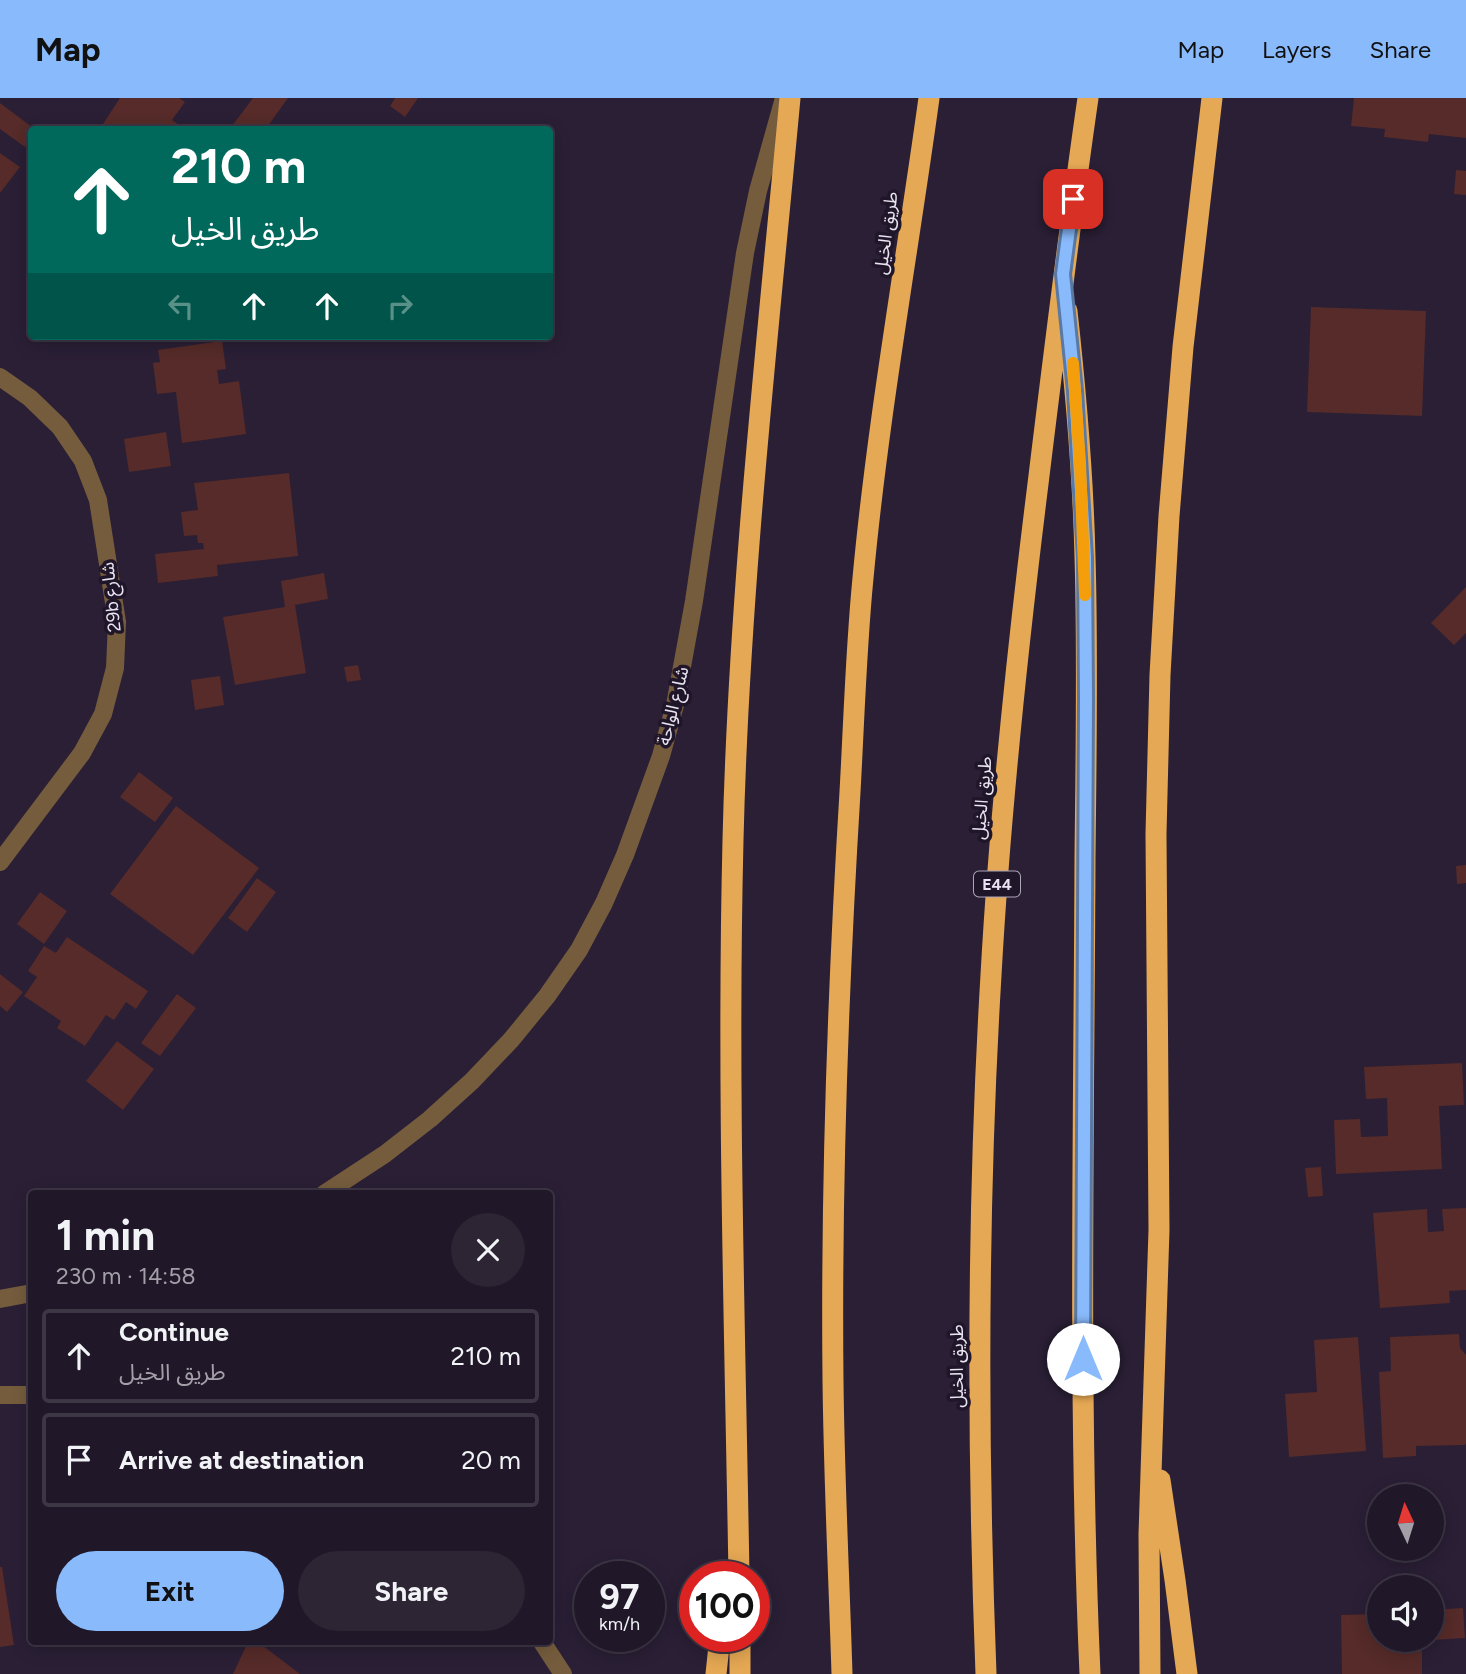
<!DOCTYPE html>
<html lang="en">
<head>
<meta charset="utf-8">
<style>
  body { margin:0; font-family:Figtree,"Noto Sans Arabic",sans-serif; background:#2d2434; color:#f1f3f6; height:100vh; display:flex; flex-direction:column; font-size:26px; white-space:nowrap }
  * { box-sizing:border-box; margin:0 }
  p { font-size:23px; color:#a29fa8 }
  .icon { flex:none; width:38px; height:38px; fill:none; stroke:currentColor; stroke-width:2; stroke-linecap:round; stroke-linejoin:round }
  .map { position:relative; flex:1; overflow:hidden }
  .sheet { position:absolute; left:28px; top:1092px; width:525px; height:455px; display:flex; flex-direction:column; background:#201728; border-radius:7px; box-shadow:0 4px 18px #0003,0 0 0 2px #3d3645 }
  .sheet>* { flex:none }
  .top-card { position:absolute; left:28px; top:28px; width:525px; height:214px; border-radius:7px; box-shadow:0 4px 18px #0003,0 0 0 2px #3d3645; background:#00695c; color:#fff; overflow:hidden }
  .needle { width:46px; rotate:356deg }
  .controls { position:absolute; left:1367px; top:1386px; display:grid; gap:14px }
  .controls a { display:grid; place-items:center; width:77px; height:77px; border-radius:50%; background:#201728; box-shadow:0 4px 18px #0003,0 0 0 2px #3d3645; font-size:35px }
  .speed { position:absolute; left:574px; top:1463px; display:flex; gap:14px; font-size:35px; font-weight:700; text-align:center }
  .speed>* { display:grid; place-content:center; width:91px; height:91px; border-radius:50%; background:#201728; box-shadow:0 4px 18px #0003,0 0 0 2px #3d3645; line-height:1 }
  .speed small { font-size:18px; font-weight:400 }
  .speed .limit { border:10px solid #d22; background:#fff; color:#111 }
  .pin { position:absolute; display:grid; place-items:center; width:60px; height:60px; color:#fff; margin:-30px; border-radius:14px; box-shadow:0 4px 10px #0006 }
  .me { position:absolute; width:77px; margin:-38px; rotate:0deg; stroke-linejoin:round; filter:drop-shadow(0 0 5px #0008) }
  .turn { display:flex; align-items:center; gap:24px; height:147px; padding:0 28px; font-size:32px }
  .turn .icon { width:91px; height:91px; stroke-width:2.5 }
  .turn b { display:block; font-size:49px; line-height:60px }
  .lanes { display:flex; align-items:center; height:66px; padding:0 28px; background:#0003; justify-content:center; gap:35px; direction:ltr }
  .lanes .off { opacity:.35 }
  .round { display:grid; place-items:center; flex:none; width:74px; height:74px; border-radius:37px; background:#2d2434 }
  .overview { display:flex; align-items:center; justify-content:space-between; height:119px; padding:0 28px }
  h1 { font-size:42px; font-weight:700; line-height:52px }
  .action { display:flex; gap:14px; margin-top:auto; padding:14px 28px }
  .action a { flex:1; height:80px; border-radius:42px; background:#89bafc; color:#111; font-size:28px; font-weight:700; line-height:80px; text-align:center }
  .action a+a { background:#2d2434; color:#f1f3f6 }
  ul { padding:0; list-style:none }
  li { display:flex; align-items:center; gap:21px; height:94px; margin:0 14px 10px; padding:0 14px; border:4px solid #3d3645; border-radius:7px }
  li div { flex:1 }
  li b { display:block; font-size:26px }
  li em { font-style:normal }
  header { display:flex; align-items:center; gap:42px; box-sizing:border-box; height:98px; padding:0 35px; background:#89bafc; color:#111 }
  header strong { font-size:33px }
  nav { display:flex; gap:38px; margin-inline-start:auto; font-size:24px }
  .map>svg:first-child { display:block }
</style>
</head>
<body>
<header>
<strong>Map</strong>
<nav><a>Map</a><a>Layers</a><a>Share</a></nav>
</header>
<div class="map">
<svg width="1466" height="1576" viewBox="0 0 1466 1576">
  <rect width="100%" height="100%" fill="#2a1f35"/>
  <!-- building -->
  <path fill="#562b29" d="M120,0H179L185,4L172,22L186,32H99Z
    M253,0H288L265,32H229Z
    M395,0H418L405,19L390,8Z
    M1354,0H1466V40L1429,36L1428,44L1384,39L1385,31L1351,28Z
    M0,5L36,32H32V41L25,49L0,31Z
    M0,55L20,69L0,95Z
    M1456,72L1466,73V97L1454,96Z
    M1311,209L1426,213L1422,318L1307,314Z
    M222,243L226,271L217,272L219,286L239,283L246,336L182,345L176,294L157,296L153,265L160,264L158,252Z
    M166,334L171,368L129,374L124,341Z
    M289,375L298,458L217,467L218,478L158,485L155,456L204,451L203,445H198L197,437L184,438L181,414L198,412L194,385Z
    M324,475L328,501L295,507L306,575L235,587L223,519L285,509L281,483Z
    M1466,489V535L1454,547L1431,525Z
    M358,567L361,582L347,584L344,569Z
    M220,578L224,607L195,612L191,582Z
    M139,674L173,700L155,724L120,699Z
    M176,708L259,770L193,857L110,796Z
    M1466,767V785L1457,786L1456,768Z
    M257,780L276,794L247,834L228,820Z
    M40,794L67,813L44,846L17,826Z
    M67,839L148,893L136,911L126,904L114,922L106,917L85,948L57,930L61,923L24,898L37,879L28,873L44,848L56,855Z
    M0,876L23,894L7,914L0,908Z
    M177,896L196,910L160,958L141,945Z
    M117,943L154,971L123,1012L86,983Z
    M1462,965L1464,1007L1439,1008L1442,1071L1336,1076L1334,1022L1360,1021L1361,1039L1388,1038L1387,1000L1366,1001L1364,969Z
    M1321,1069L1323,1098L1308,1099L1305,1070Z
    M1466,1110V1192L1449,1193L1450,1205L1380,1210L1373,1115L1427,1111L1428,1134L1444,1133L1442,1111Z
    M1459,1236L1460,1250L1466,1257V1345L1465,1347L1416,1348V1358L1383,1360L1379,1274L1391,1273L1390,1239Z
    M1358,1239L1366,1353L1289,1359L1285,1296L1317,1294L1314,1242Z
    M0,1469H2L14,1547L0,1549Z
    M1463,1510L1465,1540L1432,1542V1512Z
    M1379,1516V1542H1422V1576H1342L1341,1517Z
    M248,1544H258L300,1576H233Z"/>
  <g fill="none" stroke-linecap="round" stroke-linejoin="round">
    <!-- minor -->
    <path stroke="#755c3d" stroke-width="18" d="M0,279L30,300L60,329L83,363L98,402L117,524L115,570L103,616L82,655L0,764"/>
    <!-- tertiary -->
    <path stroke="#755c3d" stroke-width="18" d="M324,1096L385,1056L430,1021L472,983L511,942L547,898L579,852L604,805L625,757L661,658L675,607L694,503L745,155L758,93L784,0
      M0,1201L32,1195
      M0,1297H32
      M542,1544L563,1576"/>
    <!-- motorway -->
    <path stroke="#e5a854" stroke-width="21" d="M1067,213C1076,295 1083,377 1085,459C1088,559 1086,660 1085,760C1084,1032 1078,1305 1090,1576
      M1160,1382L1175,1482L1187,1576
      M739,1479C735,1233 727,987 733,742C739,494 767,247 790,0
      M740,1538V1576
      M716,1576L720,1538
      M842,1576C839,1478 834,1380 833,1282C831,1086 838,890 850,694C854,623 856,551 863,480C878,319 907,160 929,0
      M986,1576C977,1343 977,1110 991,877C1000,715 1017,555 1037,394C1053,263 1069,131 1088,0
      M1150,1576L1149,1436L1159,1132L1156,736L1160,577L1169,418L1183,249L1212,0"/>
  </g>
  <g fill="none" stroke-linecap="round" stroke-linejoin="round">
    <defs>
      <path id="route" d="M1073,101L1063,176L1075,293L1085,459L1086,600L1083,1261"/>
    </defs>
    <!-- route casing -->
    <use href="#route" stroke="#5979a4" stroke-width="18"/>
    <!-- route -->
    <use href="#route" stroke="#89bafc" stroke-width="12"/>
    <!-- slow -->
    <path stroke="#f59e0b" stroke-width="12" d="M1073,265L1080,365L1085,497"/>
  </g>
  <g text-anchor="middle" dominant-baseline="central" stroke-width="7" stroke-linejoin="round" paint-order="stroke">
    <!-- shield labels -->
    <rect fill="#20162a" stroke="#ada6b6" stroke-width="2" x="974" y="773.5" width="46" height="25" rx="5"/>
    <g font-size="16" font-weight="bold" fill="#eae4f2">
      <text x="997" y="786">E44</text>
    </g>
    <!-- street labels -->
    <g font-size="18" fill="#eae4f2" stroke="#20162a">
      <text transform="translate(886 135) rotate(-82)">طريق الخيل</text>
      <text transform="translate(111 499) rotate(-96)">29b شارع</text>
      <text transform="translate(673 608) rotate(-76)">شارع الواحة</text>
      <text transform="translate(982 700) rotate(-85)">طريق الخيل</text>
      <text transform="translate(957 1268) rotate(-90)">طريق الخيل</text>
    </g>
  </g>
</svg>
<div class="controls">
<a><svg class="needle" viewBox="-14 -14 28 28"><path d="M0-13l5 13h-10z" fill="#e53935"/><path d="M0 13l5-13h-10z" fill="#a29fa8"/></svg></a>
<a><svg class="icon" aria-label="sound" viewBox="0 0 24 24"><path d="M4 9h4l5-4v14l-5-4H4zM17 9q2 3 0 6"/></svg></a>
</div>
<div class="speed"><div>97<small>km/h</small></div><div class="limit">100</div></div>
<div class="pin" style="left:1073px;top:101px;background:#d93025"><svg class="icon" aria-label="arrive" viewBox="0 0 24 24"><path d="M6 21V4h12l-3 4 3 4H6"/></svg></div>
<svg class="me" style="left:1083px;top:1261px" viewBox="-20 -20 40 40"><circle r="19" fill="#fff"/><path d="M0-13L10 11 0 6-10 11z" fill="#89bafc"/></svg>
<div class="top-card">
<div class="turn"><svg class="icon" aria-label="ahead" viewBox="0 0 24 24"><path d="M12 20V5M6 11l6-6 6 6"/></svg><div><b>210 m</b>طريق الخيل</div></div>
<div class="lanes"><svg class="icon off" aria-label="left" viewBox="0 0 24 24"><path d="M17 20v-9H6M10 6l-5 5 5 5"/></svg><svg class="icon" aria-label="ahead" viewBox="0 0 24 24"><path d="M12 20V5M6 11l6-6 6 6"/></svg><svg class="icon" aria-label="ahead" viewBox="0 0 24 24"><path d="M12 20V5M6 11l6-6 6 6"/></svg><svg class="icon off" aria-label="right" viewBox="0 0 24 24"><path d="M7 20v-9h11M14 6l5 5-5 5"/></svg></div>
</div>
<section class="sheet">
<div class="overview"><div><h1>1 min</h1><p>230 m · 14:58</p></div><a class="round"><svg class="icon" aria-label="close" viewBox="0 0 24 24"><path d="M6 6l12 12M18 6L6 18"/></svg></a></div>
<ul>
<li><svg class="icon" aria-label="ahead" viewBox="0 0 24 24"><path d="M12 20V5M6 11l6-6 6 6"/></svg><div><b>Continue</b><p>طريق الخيل</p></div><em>210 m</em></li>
<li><svg class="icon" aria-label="arrive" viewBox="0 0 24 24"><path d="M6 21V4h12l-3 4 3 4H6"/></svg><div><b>Arrive at destination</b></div><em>20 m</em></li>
</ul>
<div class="action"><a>Exit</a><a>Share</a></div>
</section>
</div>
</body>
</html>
